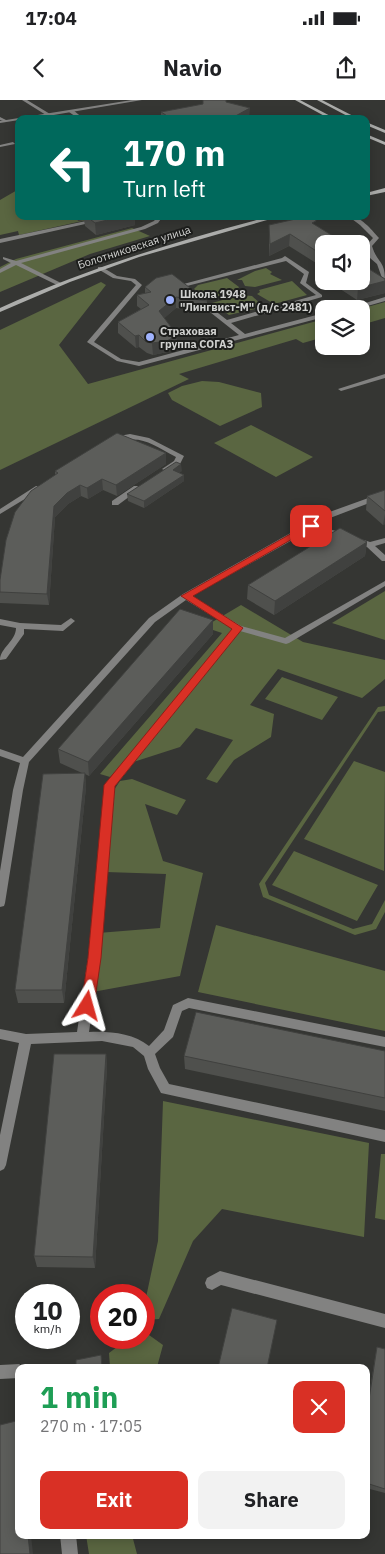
<!DOCTYPE html>
<html lang="en">
<head>
<meta charset="utf-8">
<style>
  body { margin:0; font-family:"IBM Plex Sans",sans-serif; background:#f2f2f2; color:#202124; height:100vh; display:flex; flex-direction:column; font-size:19px; white-space:nowrap }
  * { box-sizing:border-box; margin:0 }
  p { font-size:16px; color:#757577 }
  .icon { flex:none; width:28px; height:28px; fill:none; stroke:currentColor; stroke-width:2; stroke-linecap:round; stroke-linejoin:round }
  .map { position:relative; flex:1; overflow:hidden }
  .drawer { position:absolute; left:15px; top:1264px; width:355px; height:175px; display:flex; flex-direction:column; background:#fff; border-radius:10px; box-shadow:0 2px 12px #0003 }
  .drawer>* { flex:none }
  .top-card { position:absolute; left:15px; top:15px; width:355px; height:105px; border-radius:10px; box-shadow:0 2px 12px #0003; background:#00695c; color:#fff; overflow:hidden }
  .controls { position:absolute; left:315px; top:135px; display:grid; gap:10px }
  .controls a { display:grid; place-items:center; width:55px; height:55px; border-radius:10px; background:#fff; box-shadow:0 2px 12px #0003; font-size:25px }
  .speed { position:absolute; left:15px; top:1184px; display:flex; gap:10px; font-size:25px; font-weight:700; text-align:center }
  .speed>* { display:grid; place-content:center; width:65px; height:65px; border-radius:50%; background:#fff; box-shadow:0 2px 12px #0003; line-height:1 }
  .speed small { font-size:12px; font-weight:400 }
  .speed .limit { border:8px solid #d22; background:#fff; color:#111 }
  .pin { position:absolute; display:grid; place-items:center; width:42px; height:42px; color:#fff; margin:-21px; border-radius:10px; box-shadow:0 2px 8px #0006 }
  .me { position:absolute; width:55px; margin:-28px; rotate:8deg; stroke-linejoin:round; filter:drop-shadow(0 0 4px #0008) }
  .turn { display:flex; align-items:center; gap:18px; height:105px; padding:0 25px; font-size:22px }
  .turn .icon { width:65px; height:65px; stroke-width:2.5 }
  .turn b { display:block; font-size:35px; line-height:42px }
  .round { display:grid; place-items:center; flex:none; width:52px; height:52px; border-radius:10px; background:#f2f2f2 }
  .overview { display:flex; align-items:center; justify-content:space-between; height:85px; padding:0 25px }
  h1 { font-size:30px; font-weight:800; line-height:38px; color:#1e9e55 }
  .action { display:flex; gap:10px; margin-top:auto; padding:10px 25px }
  .action a { flex:1; height:58px; border-radius:10px; background:#d93025; color:#fff; font-size:20px; font-weight:800; line-height:58px; text-align:center }
  .action a+a { background:#f2f2f2; color:#202124 }
  .status { display:flex; justify-content:space-between; align-items:center; height:35px; padding:0 25px; background:#fff; direction:ltr }
  .status svg { height:14px; fill:currentColor }
  header { display:flex; justify-content:space-between; align-items:center; height:65px; padding:0 25px; background:#fff; font-size:22px; font-weight:800 }
  .map>svg:first-child { display:block }
</style>
</head>
<body>
<div class="status"><b>17:04</b><svg viewBox="0 0 49 12"><path d="M0 12V9h3v3zM5 12V6h3v6zM10 12V3h3v9zM15 12V0h3v12zM26 1h20v11H26zM47 4h2v5h-2z"/></svg></div>
<header><svg class="icon" aria-label="back" viewBox="0 0 24 24"><path d="M15 5l-7 7 7 7"/></svg>Navio<svg class="icon" aria-label="share" viewBox="0 0 24 24"><path d="M12 15V3M7 8l5-5 5 5M5 13v7h14v-7"/></svg></header>
<div class="map">
<svg width="385" height="1454" viewBox="0 0 385 1454">
  <rect width="100%" height="100%" fill="#353633"/>
  <!-- green -->
  <path fill="#5a6641" d="M19,89V116H105L19,135L18,131L0,135V100Z
    M132,128L150,136L90,154L0,192V167L16,159Z
    M266,168L272,172L270,174L282,180L255,187L245,186L242,180H237L255,171Z
    M227,178L239,187L236,192L207,199L194,189L198,185Z
    M292,181L307,195L274,204L257,194L260,192L259,190Z
    M101,182L106,185L59,245L88,284L324,219V237L303,243L296,239L179,274L189,279L0,370V230Z
    M240,195L252,196L264,207L229,215L212,203Z
    M385,202V218L361,225L360,209Z
    M202,281L219,282L261,293L262,307L220,326L172,300L168,293L182,286Z
    M251,325L313,357L276,377L214,343Z
    M385,491V540L332,523Z
    M241,505L303,542L385,560V579L362,598L278,569L250,605L274,614L271,637L234,660L217,683L206,679L233,640L196,628L180,647L121,666L110,677L100,674L222,533L204,527Z
    M282,577L338,597L322,620L265,599Z
    M385,606V611L378,612L265,783L269,795L353,829L372,824L385,800V812L376,829L355,835L263,797L259,784L378,607Z
    M354,661L385,672L384,771L304,739Z
    M132,679L186,700L177,715L145,704L163,761L203,773L180,876L87,893L98,833L160,828L166,774L106,772L114,690L120,681Z
    M294,751L378,785L357,821L272,785Z
    M216,825L385,871V931L198,892Z
    M163,1001L369,1043L364,1137L222,1109L193,1141L159,1219L144,1220V1207L158,1141Z
    M381,1054H385V1120L375,1118Z
    M144,1235H149L163,1245L157,1267H110L109,1253L129,1238H144Z
    M86,1435H132L137,1454H89Z"/>
  <g fill="none" stroke-linecap="round" stroke-linejoin="round">
    <!-- lane -->
    <path fill="#828281" fill-rule="evenodd" d="M22,0H27L50,14L46,15Z
      M71,10H73L84,19H79L69,12Z
      M0,17L6,20V22L0,20Z
      M13,42L15,44L0,47V45Z
      M110,116H121L0,143V139Z
      M158,116H163L158,123L145,129L21,163L61,183V185H57L16,165L0,173V169L11,163L3,159V157L16,161L141,127L154,121Z
      M348,116C361,116 371,129 379,138L372,146C377,163 385,160 385,180L382,178L377,164L370,158L366,146L373,138L360,125Z
      M285,156L309,172L306,183L322,195V197L231,223L245,234L324,213V217L139,266L117,261L87,242L136,185L131,181L113,178L98,169V167H102L117,176L135,179L142,185L94,242L121,259L139,262L239,235L196,201V199H200L227,220L316,195L300,183L304,174L286,161L179,188L176,186L282,158Z
      M385,197V201L357,209H346Z
      M385,274V278L341,291L338,289Z
      M130,334L149,338L184,356L180,364L166,371L162,369L174,361L176,357C151,344 142,334 113,343L109,341L119,336Z
      M36,386H39L43,388L0,414V409Z
      M134,386H137L141,388L118,405H112V401Z
      M385,392V397L330,418L317,425L370,442L385,438V443L375,446L385,455V461H382L367,447L312,429L192,496L241,526L285,538L385,481V486L289,543L286,544L240,531L115,686L100,858L89,932C109,931 133,933 149,946L164,930L173,905L188,898L385,937V947L189,908L182,911L173,937L155,954L160,968L169,984L385,1030V1042L161,993L148,969L144,956L133,947L102,941L31,944L6,1065L4,1069L0,1071V1035L19,943L0,939V929L26,934L77,932L88,858L105,685L233,529L186,500L155,522L29,662L23,690L5,803L4,806L0,807V771L13,690L20,663L0,656V649L23,657L149,518L183,494L324,414Z
      M71,518L75,521L63,531L24,529V534L6,559L0,560C0,548 16,541 16,528L0,525V519L20,523L61,525Z
      M220,1171L385,1214V1228L225,1186L221,1185L212,1190L207,1188L205,1183L207,1178Z
      M19,1264L25,1268H19V1278L0,1279V1265Z
      M60,1435H76L78,1454H62Z"/>
    <!-- street -->
    <path fill="#828281" fill-rule="evenodd" d="M132,0H142L30,19H19V20L0,23V21Z"/>
    <!-- secondary -->
    <path fill="#acadab" fill-rule="evenodd" d="M295,0H300L336,19H330Z
      M317,0H322L359,19H353Z
      M366,22L385,30V33L366,25Z
      M366,34L385,42V45L366,37Z
      M385,88V92L366,96V93Z
      M272,116H281L139,157L70,182L0,212V208C88,168 179,140 272,116Z"/>
  </g>
  <!-- wall -->
  <path fill="#4f504d" d="M226,2L249,18L161,19V12Z
    M73,116H134L135,125L96,135L85,126L84,120L78,121Z
    M269,125L316,126L324,144V168L289,146L269,156Z
    M368,168L385,179V193L357,200L328,181H361Z
    M145,187L207,201V213L176,208L164,218L177,247L167,252L153,255L147,253L139,247L136,248L118,233V222L141,209L137,206V195L145,193Z
    M166,353V364L117,396L103,390L88,399L81,396L68,404L55,417L49,505L0,503V480L55,375V371Z
    M182,371L179,373L184,375V381L144,408L128,401L127,394Z
    M385,390V424L383,425L366,410L367,396Z
    M367,442L365,456L274,515L247,499L248,485Z
    M213,520V534L89,676L85,674L86,687L64,903H18L15,890L82,673L60,663L58,649Z
    M385,951V1011L185,969L184,956Z
    M106,954L107,967L95,1168L37,1167L34,1156Z
    M377,1247L385,1249V1393L366,1388V1313L376,1252Z"/>
  <!-- shaded-wall -->
  <path fill="#40413f" d="M250,8L249,18L248,19H230Z
    M78,116H84V120L78,121Z
    M124,116H134L135,125L96,135L95,123Z
    M290,134L289,146L269,156L270,144Z
    M369,158L367,170L361,171V160Z
    M385,181V193L357,200L358,188Z
    M176,197V208L160,222L159,211Z
    M139,235V247L136,248L135,236Z
    M177,235V247L167,252L153,255L152,243Z
    M166,353V364L117,396L116,385Z
    M181,364L182,371L173,377V370Z
    M184,375V381L144,408V401Z
    M102,379L103,390L88,399L87,388Z
    M80,385L81,396L68,404L55,417L49,505L47,494L54,406L67,393Z
    M385,414V424L383,425Z
    M367,442L365,456L274,515L275,501Z
    M213,520V534L89,676L88,662Z
    M85,673L86,687L64,903L62,890Z
    M106,954L107,967L95,1168L93,1157Z
    M16,1321L19,1329V1348Z
    M28,1435H31L33,1454H30Z"/>
  <!-- building -->
  <path fill="#5c5d5a" stroke="#40413f" d="M203,0H226V2L250,8L230,19H172L161,12L203,4Z
    M86,116H124L95,123Z
    M309,116H315L316,121L312,123L346,144H324V156L290,134L270,144L269,125Z
    M361,153L369,158L361,160Z
    M361,164L385,179V181L358,188L347,181H361Z
    M172,174L207,201L176,197L159,211L177,235L167,241L152,243L146,242L139,235L135,236L118,222L149,205L137,195L151,192L145,187L156,178Z
    M117,333L166,353L116,385L102,379L87,388L80,385L67,393L54,406L47,494L0,492V480L6,440L15,412L31,391L58,373L55,371Z
    M176,362L181,364L173,370L184,375L144,401L127,394Z
    M385,390V411L367,396Z
    M340,428L367,442L275,501L248,485Z
    M180,509L213,520L88,662L58,649Z
    M85,673L62,890H15L43,674Z
    M196,912L385,951V998L184,956Z
    M54,954H106L93,1157L34,1156Z
    M232,1208L277,1220L267,1268H218Z
    M377,1247L385,1249V1389L366,1383V1319Z
    M101,1255L102,1268H76V1260Z
    M16,1321L19,1348V1435H28L30,1454H0V1325Z"/>
  <!-- route -->
  <path fill="#d93025" stroke="#8d1f18" d="M308,424L315,426L193,496L243,528L115,686L101,858L94,906L87,911L83,909L81,906L88,858L104,685L232,529L181,496Z"/>
  <!-- markers -->
  <g fill="#a0b3fd" stroke="#1d1e1c" stroke-width="2">
    <circle cx="170" cy="200" r="5"/>
    <circle cx="150" cy="237" r="5"/>
  </g>
  <g text-anchor="middle" dominant-baseline="central" stroke-width="4" stroke-linejoin="round" paint-order="stroke">
    <!-- far-street labels -->
    <g font-size="11" fill="#d1d2d0" stroke="#1d1e1c">
      <text transform="translate(134 147) rotate(-18)">Болотниковская улица</text>
    </g>
    <!-- far-poi labels -->
    <g font-size="11" font-weight="bold" fill="#d1d2d0" stroke="#1d1e1c" text-anchor="start">
      <text x="180" y="194">Школа 1948<tspan x="180" dy="13">"Лингвист-М" (д/с 2481)</tspan></text>
      <text x="160" y="231">Страховая<tspan x="160" dy="13">группа СОГАЗ</tspan></text>
    </g>
  </g>
</svg>
<div class="controls">
<a><svg class="icon" aria-label="sound" viewBox="0 0 24 24"><path d="M4 9h4l5-4v14l-5-4H4zM17 9q2 3 0 6"/></svg></a>
<a><svg class="icon" aria-label="layers" viewBox="0 0 24 24"><path d="M12 4l9 5-9 5-9-5zM3 14l9 5 9-5"/></svg></a>
</div>
<div class="speed"><div>10<small>km/h</small></div><div class="limit">20</div></div>
<div class="pin" style="left:311px;top:426px;background:#d93025"><svg class="icon" aria-label="arrive" viewBox="0 0 24 24"><path d="M6 21V4h12l-3 4 3 4H6"/></svg></div>
<svg class="me" style="left:87px;top:906px" viewBox="-20 -20 40 40"><path d="M0-17L14 15 0 8-14 15z" fill="#d93025" stroke="#fff" stroke-width="4"/></svg>
<div class="top-card">
<div class="turn"><svg class="icon" aria-label="left" viewBox="0 0 24 24"><path d="M17 20v-9H6M10 6l-5 5 5 5"/></svg><div><b>170 m</b>Turn left</div></div>
</div>
<section class="drawer">
<div class="overview"><div><h1>1 min</h1><p>270 m · 17:05</p></div><a class="round" style="background:#d93025;color:#fff"><svg class="icon" aria-label="close" viewBox="0 0 24 24"><path d="M6 6l12 12M18 6L6 18"/></svg></a></div>
<div class="action"><a>Exit</a><a>Share</a></div>
</section>
</div>
</body>
</html>
